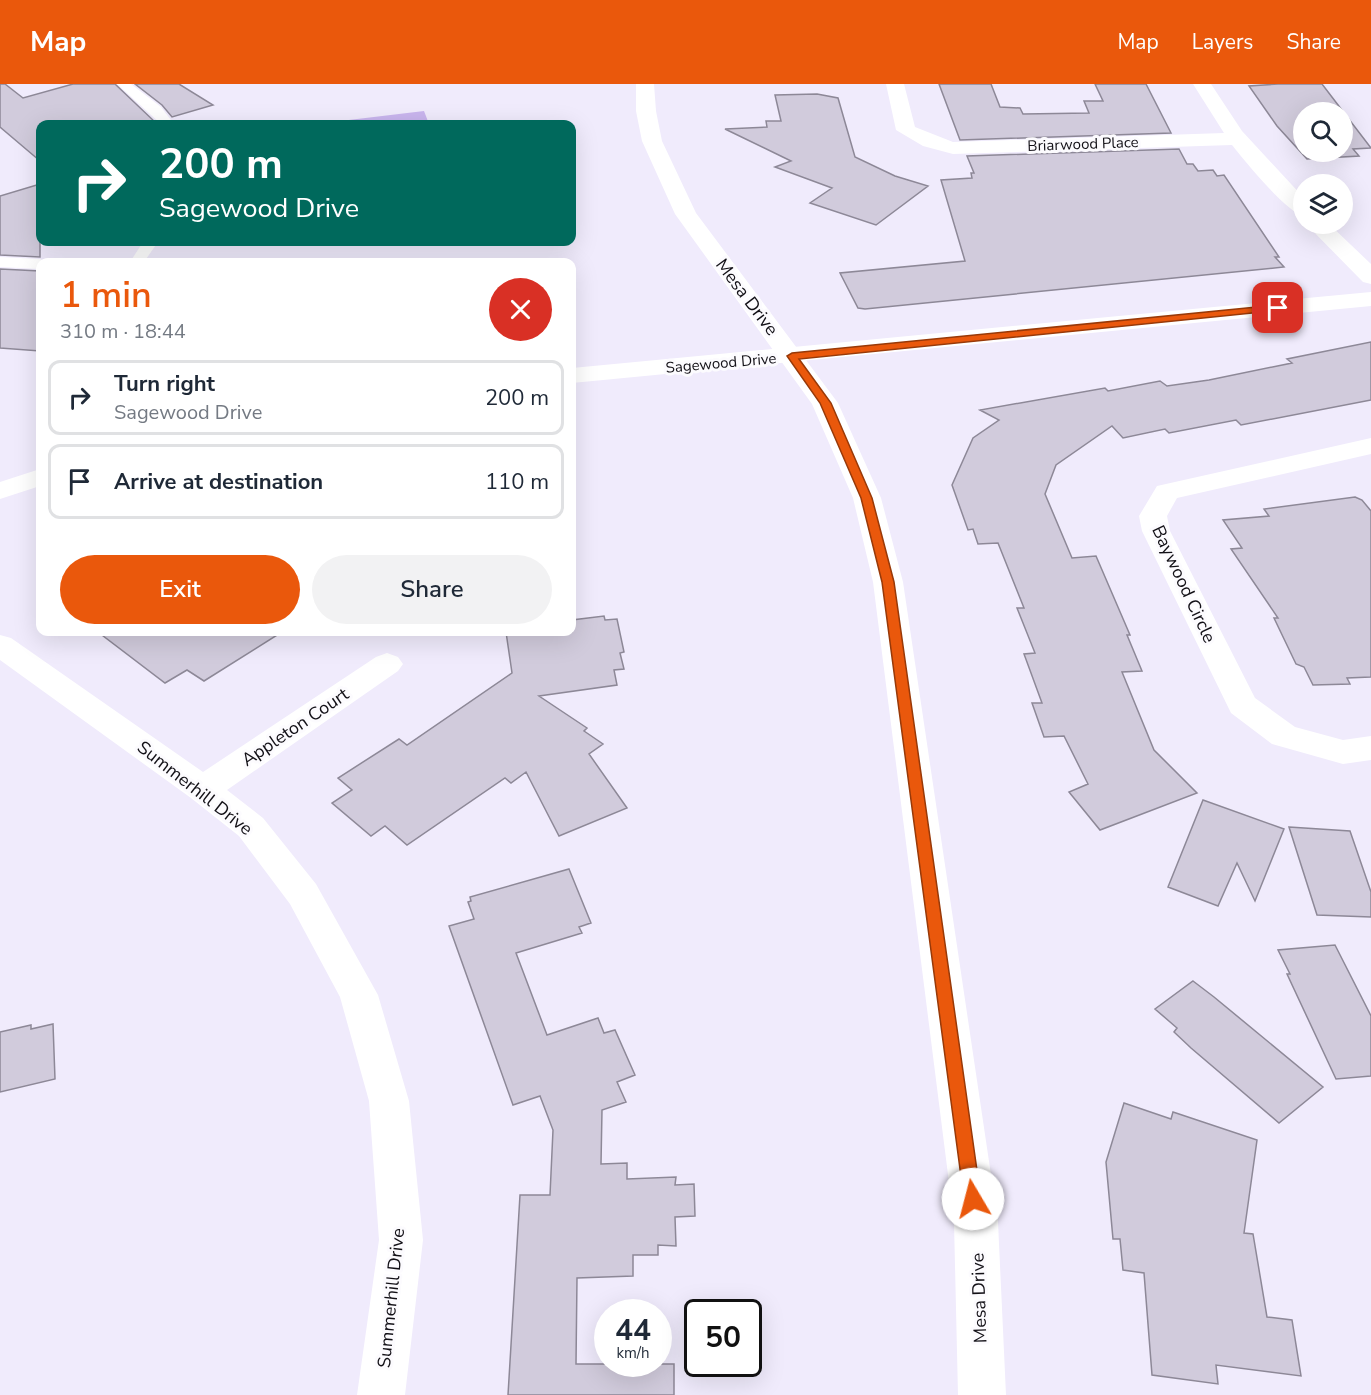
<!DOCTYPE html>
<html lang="en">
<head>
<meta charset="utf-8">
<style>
  body { margin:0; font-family:"Nunito Sans",sans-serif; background:#f2f2f3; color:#1f2937; height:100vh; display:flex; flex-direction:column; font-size:22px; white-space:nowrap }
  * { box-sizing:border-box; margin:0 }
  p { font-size:20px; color:#747a83 }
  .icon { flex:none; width:33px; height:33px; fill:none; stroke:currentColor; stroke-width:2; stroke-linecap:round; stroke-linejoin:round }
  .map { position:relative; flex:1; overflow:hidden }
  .side { position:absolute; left:36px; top:174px; width:540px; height:378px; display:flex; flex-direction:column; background:#fff; border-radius:12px; box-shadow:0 6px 24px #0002 }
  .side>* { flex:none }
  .guide { position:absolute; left:36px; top:36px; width:540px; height:126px; border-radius:12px; box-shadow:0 6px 24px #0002; background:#00695c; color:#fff; overflow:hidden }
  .fabs { position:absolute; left:1293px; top:18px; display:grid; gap:12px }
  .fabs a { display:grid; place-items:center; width:60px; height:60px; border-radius:50%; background:#fff; box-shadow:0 6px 24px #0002; font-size:30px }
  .speed { position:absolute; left:594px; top:1215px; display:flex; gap:12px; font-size:30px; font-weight:700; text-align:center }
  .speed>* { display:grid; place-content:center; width:78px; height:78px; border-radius:50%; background:#fff; box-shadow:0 6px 24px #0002; line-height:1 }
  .speed small { font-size:15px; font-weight:400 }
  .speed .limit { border:3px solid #111; border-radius:9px; background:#fff; color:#111 }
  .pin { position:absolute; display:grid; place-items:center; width:51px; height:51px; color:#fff; margin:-26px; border-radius:12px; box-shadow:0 3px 9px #0006 }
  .me { position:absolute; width:66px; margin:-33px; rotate:352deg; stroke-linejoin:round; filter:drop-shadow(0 0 4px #0008) }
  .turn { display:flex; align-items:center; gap:21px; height:126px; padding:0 24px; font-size:27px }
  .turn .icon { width:78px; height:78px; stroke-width:2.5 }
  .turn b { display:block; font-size:42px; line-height:51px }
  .round { display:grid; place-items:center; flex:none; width:63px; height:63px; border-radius:32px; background:#f2f2f3 }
  .summary { display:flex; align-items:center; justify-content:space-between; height:102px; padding:0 24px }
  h1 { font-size:36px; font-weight:600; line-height:45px; color:#ea580c }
  .action { display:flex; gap:12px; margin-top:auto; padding:12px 24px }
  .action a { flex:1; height:69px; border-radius:36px; background:#ea580c; color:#fff; font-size:24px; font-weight:600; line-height:69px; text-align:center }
  .action a+a { background:#f2f2f3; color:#1f2937 }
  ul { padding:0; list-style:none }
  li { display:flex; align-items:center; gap:18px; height:75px; margin:0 12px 9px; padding:0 12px; border:3px solid #e0e1e3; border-radius:12px }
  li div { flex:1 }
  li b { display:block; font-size:22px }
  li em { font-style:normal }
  header { display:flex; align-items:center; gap:36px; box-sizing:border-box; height:84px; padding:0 30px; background:#ea580c; color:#fff }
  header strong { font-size:28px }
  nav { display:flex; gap:33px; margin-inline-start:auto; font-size:21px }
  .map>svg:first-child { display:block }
</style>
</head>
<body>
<header>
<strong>Map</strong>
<nav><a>Map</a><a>Layers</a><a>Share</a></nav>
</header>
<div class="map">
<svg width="1371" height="1311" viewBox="0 0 1371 1311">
  <rect width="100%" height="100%" fill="#f0ebfc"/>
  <!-- green -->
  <path fill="#c9b5ee" d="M424,27L429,40H333L332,38Z"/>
  <!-- building -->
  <path fill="#d1cbdc" stroke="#8d8897" stroke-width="1.5" fill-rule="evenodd" d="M0,0H5L23,14L73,0H115L155,38L147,40H40V77L0,43Z
    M135,0H179L213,21L172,33L162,21Z
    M939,0H991L1000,23L1020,24L1023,30L1089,29L1084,17H1103L1095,0H1146L1171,49L960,56Z
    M1278,0H1322L1371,64L1353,65L1359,72L1307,75L1277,42L1249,2ZM1304,28H1342V68H1304Z
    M817,10L838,14L855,73L895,92L928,102L876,141L810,119L832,104L775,83L791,77L725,45L767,43L766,37H781L775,11Z
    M1179,65L1187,80H1193L1198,87L1213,86L1217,92L1224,91L1279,173H1275L1284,183L865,225L858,224L840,189L965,177L941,96L972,94L971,89H974L967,72Z
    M40,100V173L0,171V112Z
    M0,185L40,187V267L0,264Z
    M1371,258V316L1241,341L1236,336L1169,349L1165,345L1123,354L1112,342L1056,381L1045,410L1072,474L1096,472L1130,551H1127L1142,587L1122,588L1154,666L1197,709L1100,746L1069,708L1088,700L1064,652L1044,653L1032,619H1042L1024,570L1035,569L1017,524H1024L998,459L978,460L973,445L968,446L952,401L973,354L999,336L980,326L1105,304L1108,307L1160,297L1167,302L1209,296L1292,279L1287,275Z
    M1355,413L1362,416L1371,427V593L1347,594L1350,600L1313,601L1304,583L1296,580L1274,534H1278L1231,465L1242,464L1223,436L1269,432L1264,425Z
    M604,532L605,536L617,535L624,568L620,569L624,585L614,586L617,601L539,612L587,644L584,647L603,660L589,670L627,724L559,752L526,688L511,699L505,694L407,761L385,742L371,752L332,719L352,706L338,694L399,655L407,661L512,589L506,548H572V536Z
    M98,548H282L204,597L187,586L165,599Z
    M1203,716L1284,745L1255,817L1237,779L1218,822L1168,803Z
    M1289,743L1350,747L1371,808V833L1317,831Z
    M569,785L591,839L579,843L582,849L516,869L547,951L598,934L604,949L615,946L635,991L617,998L626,1018L602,1026L601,1080L627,1079V1095L676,1093L675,1101L694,1100L695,1132L675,1133L676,1162L658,1161V1171H633V1192L577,1194L576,1280H674V1311H508L520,1111H550L553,1046L540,1012L513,1021L449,842L474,835L468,818L471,817L470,813Z
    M1335,861L1371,932V992L1336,995L1287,890H1290L1278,866Z
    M1193,897L1214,913L1323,1003L1279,1039L1191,964L1174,948L1177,944L1155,925Z
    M53,940L55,995L0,1008V948L31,941V945Z
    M1124,1019L1171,1035L1173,1028L1257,1056L1244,1149L1253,1150L1267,1233L1292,1236L1301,1292L1216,1281L1218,1300L1152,1291L1144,1189L1123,1186L1120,1155H1113L1106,1078Z"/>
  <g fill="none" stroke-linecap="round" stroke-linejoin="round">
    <!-- service -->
    <path fill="#fff" fill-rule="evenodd" d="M117,0H131L161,23L174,40H161Z
      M143,158H158L144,178H130Z
      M0,173L40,175L47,178H40V185L0,183Z"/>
    <!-- minor -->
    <path fill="#fff" fill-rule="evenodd" d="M886,0H904L915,43L953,58L1224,49L1193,0H1211L1242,47L1304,114V132C1286,128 1245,77 1232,61L953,70L923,62L896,46Z
      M1306,140H1329L1371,180V200L1363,198Z
      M1371,354V370L1177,414L1167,432L1170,447L1255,614L1295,643L1343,656L1371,652V676L1343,680L1272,660L1231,629L1142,447L1139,432L1157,402Z
      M0,551L11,554L203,688L376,573L387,569L398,573L403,580L398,587L227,706L263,734L316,800L378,911L409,1017L423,1156L405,1311H357L379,1156L369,1017L340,913L290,820L239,752L191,714L0,576Z"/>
    <!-- tertiary -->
    <path fill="#fff" fill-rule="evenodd" d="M1371,208V222L572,299V284Z
      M40,385V402L0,415V398Z"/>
    <!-- secondary -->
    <path fill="#fff" fill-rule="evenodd" d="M636,0H654L656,27L662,57L696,129L838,319L881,414L903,498L998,1138L1006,1311H958L954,1138L873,498L853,414L812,320L675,130L642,57L636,27Z"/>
  </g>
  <!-- route -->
  <path fill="#ea580c" stroke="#983908" stroke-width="1.5" d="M1278,221L1281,222V226L799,275L831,319L872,414L894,498L981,1115L979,1120L973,1123L966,1120L964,1115L882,498L861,414L820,319L787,272L792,269Z"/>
  <g text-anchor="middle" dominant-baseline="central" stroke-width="6" stroke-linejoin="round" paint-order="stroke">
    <!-- far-street labels -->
    <g font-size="15" fill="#121016" stroke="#fcfbfe">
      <text transform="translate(1083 60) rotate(-2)">Briarwood Place</text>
      <text transform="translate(721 279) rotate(-5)">Sagewood Drive</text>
    </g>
    <!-- street labels -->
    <g font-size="18" fill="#121016" stroke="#fcfbfe">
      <text transform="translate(747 213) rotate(53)">Mesa Drive</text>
      <text transform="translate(1184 500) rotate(65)">Baywood Circle</text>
      <text transform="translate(295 643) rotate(-34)">Appleton Court</text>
      <text transform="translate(195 704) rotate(38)">Summerhill Drive</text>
      <text transform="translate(391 1214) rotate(-84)">Summerhill Drive</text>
      <text transform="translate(979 1214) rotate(-92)">Mesa Drive</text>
    </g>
  </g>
</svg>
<div class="fabs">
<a><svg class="icon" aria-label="search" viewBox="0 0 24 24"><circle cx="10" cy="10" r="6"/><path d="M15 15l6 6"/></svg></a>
<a><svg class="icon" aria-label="layers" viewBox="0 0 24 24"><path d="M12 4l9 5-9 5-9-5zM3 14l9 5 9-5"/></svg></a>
</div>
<div class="speed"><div>44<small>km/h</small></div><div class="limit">50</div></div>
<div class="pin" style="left:1278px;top:224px;background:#d93025"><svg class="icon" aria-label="arrive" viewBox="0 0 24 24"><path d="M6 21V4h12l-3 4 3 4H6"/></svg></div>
<svg class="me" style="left:973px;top:1115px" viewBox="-20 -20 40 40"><circle r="19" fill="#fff"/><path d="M0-13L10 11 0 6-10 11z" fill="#ea580c"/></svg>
<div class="guide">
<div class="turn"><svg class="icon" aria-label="right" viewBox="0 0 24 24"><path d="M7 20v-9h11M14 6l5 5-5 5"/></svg><div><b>200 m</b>Sagewood Drive</div></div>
</div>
<section class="side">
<div class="summary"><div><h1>1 min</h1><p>310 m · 18:44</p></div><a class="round" style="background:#d93025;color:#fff"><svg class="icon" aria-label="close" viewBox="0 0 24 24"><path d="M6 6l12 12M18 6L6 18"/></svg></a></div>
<ul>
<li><svg class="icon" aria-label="right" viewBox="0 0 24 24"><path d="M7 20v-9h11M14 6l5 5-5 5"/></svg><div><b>Turn right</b><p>Sagewood Drive</p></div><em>200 m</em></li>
<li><svg class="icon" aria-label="arrive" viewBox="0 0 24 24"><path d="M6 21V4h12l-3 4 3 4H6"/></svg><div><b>Arrive at destination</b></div><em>110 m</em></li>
</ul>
<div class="action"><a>Exit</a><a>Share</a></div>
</section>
</div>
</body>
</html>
